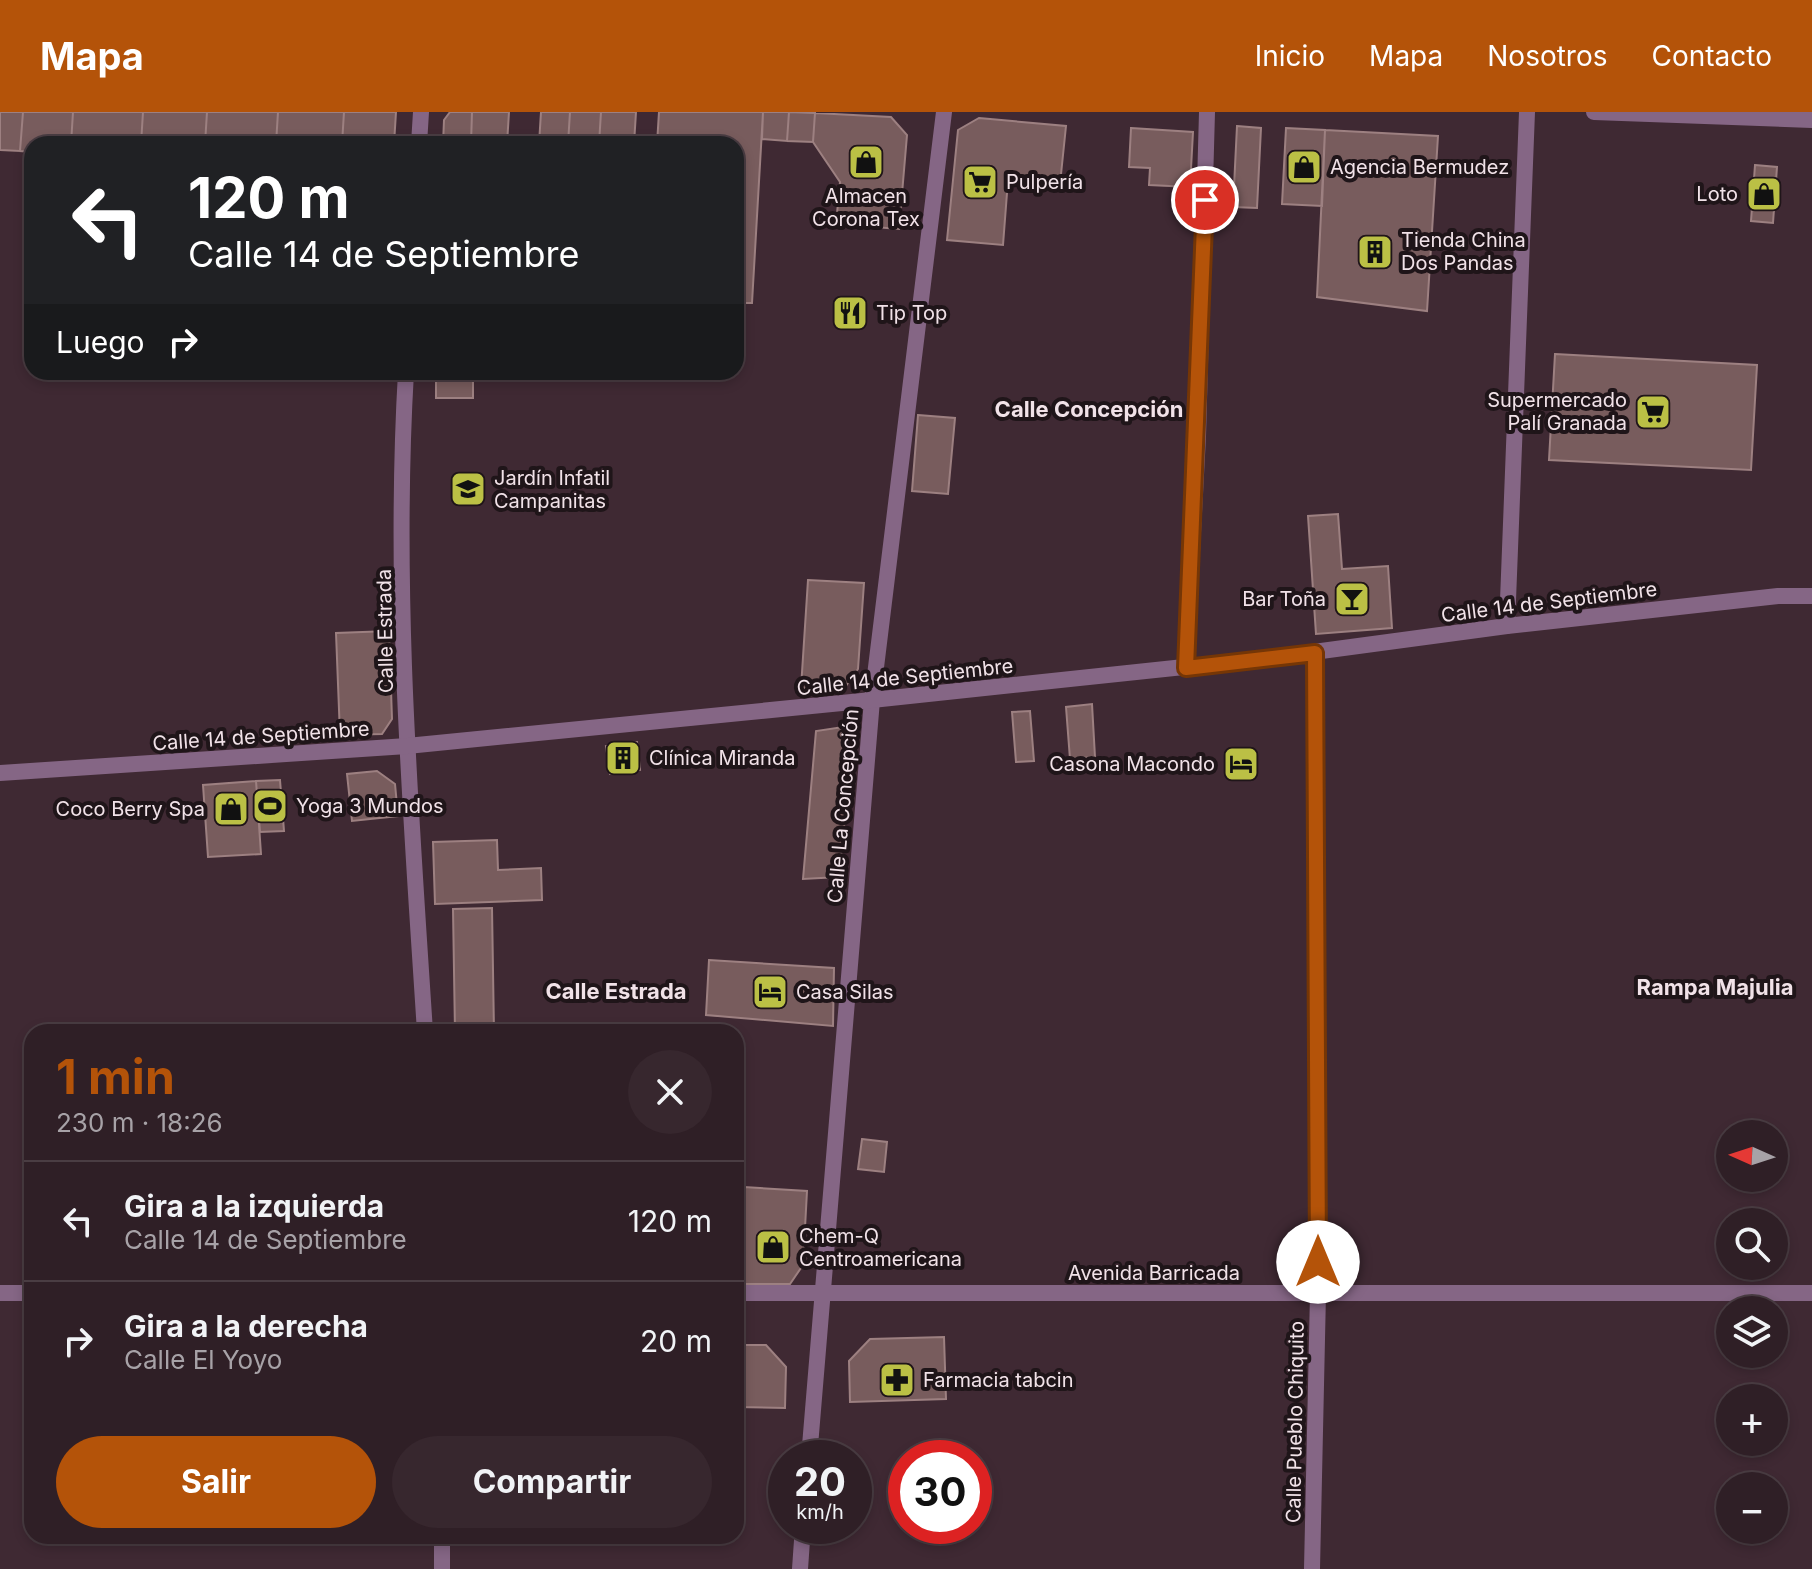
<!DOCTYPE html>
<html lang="es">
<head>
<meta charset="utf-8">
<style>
  body { margin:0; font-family:Inter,sans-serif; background:#37272e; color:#f1f3f6; height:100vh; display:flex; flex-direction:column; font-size:30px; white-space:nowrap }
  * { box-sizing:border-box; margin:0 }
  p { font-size:26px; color:#a7a2a7 }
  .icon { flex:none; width:44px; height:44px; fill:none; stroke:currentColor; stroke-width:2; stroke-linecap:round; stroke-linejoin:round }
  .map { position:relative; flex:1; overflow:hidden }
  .side { position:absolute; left:24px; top:912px; width:720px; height:520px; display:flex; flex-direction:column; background:#2f1f26; border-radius:24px; box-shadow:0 4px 12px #0003,0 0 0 2px #4a3d43 }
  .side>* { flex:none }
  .hud { position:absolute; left:24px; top:24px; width:720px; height:244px; border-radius:24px; box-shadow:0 4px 12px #0003,0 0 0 2px #4a3d43; background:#202124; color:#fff; overflow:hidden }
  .needle { width:52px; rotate:273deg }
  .tools { position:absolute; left:1716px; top:1008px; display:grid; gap:16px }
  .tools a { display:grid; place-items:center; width:72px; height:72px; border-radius:50%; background:#2f1f26; box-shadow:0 4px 12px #0003,0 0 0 2px #4a3d43; font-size:40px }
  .speed { position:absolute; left:768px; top:1328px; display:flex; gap:16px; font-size:40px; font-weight:700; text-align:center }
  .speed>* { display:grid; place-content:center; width:104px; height:104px; border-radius:50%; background:#2f1f26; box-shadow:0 4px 12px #0003,0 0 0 2px #4a3d43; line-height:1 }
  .speed small { font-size:20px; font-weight:400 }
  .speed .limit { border:12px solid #d22; background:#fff; color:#111 }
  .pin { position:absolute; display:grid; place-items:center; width:68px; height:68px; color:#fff; margin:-34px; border:4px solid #fff; border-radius:50%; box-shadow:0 2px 8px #0007 }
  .me { position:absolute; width:88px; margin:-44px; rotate:0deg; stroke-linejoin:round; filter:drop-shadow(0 0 6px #0008) }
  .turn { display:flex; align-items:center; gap:28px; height:168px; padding:0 32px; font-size:36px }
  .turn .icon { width:104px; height:104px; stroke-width:2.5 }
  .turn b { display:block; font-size:56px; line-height:68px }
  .then { display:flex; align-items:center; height:76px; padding:0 32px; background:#0003; gap:16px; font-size:30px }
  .round { display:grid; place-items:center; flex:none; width:84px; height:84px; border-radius:42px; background:#37272e }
  .summary { display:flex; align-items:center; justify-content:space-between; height:136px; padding:0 32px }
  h1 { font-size:48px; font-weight:700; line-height:60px; color:#b45309 }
  .primary-button { display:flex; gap:16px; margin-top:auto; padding:16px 32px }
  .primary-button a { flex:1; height:92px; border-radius:48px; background:#b45309; color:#fff; font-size:32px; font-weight:700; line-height:92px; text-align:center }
  .primary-button a+a { background:#37272e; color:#f1f3f6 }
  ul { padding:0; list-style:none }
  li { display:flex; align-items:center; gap:24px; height:120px; padding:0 32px; border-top:2px solid #4a3d43 }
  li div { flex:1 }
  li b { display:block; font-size:30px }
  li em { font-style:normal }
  header { display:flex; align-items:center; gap:48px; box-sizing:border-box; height:112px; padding:0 40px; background:#b45309; color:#fff }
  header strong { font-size:38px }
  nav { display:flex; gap:44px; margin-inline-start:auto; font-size:28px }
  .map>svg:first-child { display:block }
</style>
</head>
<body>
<header>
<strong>Mapa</strong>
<nav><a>Inicio</a><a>Mapa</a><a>Nosotros</a><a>Contacto</a></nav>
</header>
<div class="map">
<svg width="1812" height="1457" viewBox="0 0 1812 1457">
  <rect width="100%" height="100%" fill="#3f2933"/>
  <!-- building -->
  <path fill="#785c5d" stroke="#9d8081" stroke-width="2" d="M0,0H23L20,39L0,38Z
    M23,0H73L71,32H32V40L20,39Z
    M73,0H143L141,32H71Z
    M143,0H207L205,32H141Z
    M207,0H278L276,32H205Z
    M278,0H344L342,32H276Z
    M344,0H396L394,32H342Z
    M450,0H472L471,32H443L444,8Z
    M472,0H509L507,32H471Z
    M541,0H570L568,32H539Z
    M570,0H601L599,32H568Z
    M601,0H636L634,32H599Z
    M659,0H763L752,191H736V32H657Z
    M763,0H789L787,29L762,27Z
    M789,0L815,1L813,30L787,29Z
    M815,1L891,5L907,23L899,117L836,112L840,70L813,30Z
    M979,6L1066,14L1060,72L1008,68L1003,133L947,128L958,18Z
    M1237,14L1261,16L1257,96L1233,95Z
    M1131,16L1193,20L1190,75L1149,73L1150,56L1129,55Z
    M1286,16L1325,18L1322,94L1282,92Z
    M1325,18L1438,24L1427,199L1317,185Z
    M1755,53L1777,55L1773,111L1751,109Z
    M1555,242L1757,253L1751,358L1549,348Z
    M436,260H473V286H436Z
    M918,303L955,306L948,382L912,379Z
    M1338,402L1342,457L1388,454L1392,516L1316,522L1308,404Z
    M808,468L864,471L858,557L843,578L801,576Z
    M389,519L392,607L382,622L340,623L336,521Z
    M1092,592L1095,645L1070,647L1066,595Z
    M1030,599L1034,649L1016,650L1012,600Z
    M843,615L853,625L839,765L803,767L816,619Z
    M637,630L640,658L610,662L606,634Z
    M377,659L395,672L398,704L352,709L347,662Z
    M280,668L284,719L260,720L256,669Z
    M256,669L261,742L208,745L203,673Z
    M497,728L498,758L541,756L542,788L435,792L433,730Z
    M492,796L494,920H455L453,797Z
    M709,848L834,856L833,914L706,903Z
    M862,1027L887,1030L884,1060L858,1057Z
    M744,1075L807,1079L803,1153L790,1172H741Z
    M736,1118H742L741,1172H736Z
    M1736,1154H1765L1764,1163L1736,1162Z
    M944,1225L946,1287L850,1290L849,1249L870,1227Z
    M736,1233H766L786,1255L785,1296L736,1295Z"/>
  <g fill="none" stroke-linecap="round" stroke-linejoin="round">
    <!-- service -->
    <path stroke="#856685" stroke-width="16" d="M1507,514L1527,0"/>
    <!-- minor -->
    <path stroke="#856685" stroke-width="16" d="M419,32L421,0
      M406,260C393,480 411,701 425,920
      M1186,556L1198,324L1207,0
      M0,1181H32
      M736,1181H1812
      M809,1346L872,588L944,0
      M442,1424V1457
      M800,1457L803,1414
      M1312,1457L1318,1181L1315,541"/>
    <!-- tertiary -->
    <path stroke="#856685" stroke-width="16" d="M1594,0L1812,8
      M0,661L407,634L872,588L1269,546L1507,514L1778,484H1812"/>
  </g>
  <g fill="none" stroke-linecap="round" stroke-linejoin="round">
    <defs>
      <path id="route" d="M1205,88L1186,556L1315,541L1318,1150"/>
    </defs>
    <!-- route casing -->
    <use href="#route" stroke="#753606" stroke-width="20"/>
    <!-- route -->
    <use href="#route" stroke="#b45309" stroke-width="14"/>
  </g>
  <!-- icons -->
  <defs>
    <symbol id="shop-square" viewBox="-11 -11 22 22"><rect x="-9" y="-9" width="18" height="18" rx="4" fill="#bbc045" stroke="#1f1519"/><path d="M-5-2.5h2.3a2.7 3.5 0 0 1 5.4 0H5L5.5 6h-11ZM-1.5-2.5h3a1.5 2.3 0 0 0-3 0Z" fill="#111"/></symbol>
    <symbol id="supermarket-square" viewBox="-11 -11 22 22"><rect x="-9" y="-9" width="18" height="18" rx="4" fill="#bbc045" stroke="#1f1519"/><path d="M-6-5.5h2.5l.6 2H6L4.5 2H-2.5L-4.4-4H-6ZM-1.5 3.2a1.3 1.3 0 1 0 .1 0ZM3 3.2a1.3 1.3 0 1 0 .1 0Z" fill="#111"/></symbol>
    <symbol id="building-square" viewBox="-11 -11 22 22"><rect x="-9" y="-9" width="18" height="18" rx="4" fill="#bbc045" stroke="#1f1519"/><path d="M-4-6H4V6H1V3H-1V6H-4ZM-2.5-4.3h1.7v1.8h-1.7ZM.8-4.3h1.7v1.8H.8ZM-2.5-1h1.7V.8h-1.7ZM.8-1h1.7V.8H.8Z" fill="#111"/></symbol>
    <symbol id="restaurant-square" viewBox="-11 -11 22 22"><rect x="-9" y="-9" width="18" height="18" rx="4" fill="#bbc045" stroke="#1f1519"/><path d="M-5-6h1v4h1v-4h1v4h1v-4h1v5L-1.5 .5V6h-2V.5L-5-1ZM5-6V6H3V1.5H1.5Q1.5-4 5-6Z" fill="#111"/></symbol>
    <symbol id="school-square" viewBox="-11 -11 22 22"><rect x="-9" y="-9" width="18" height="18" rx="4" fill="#bbc045" stroke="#1f1519"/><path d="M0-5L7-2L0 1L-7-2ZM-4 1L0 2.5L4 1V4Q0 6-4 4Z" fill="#111"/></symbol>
    <symbol id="bar-square" viewBox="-11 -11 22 22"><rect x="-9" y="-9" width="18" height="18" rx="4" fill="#bbc045" stroke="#1f1519"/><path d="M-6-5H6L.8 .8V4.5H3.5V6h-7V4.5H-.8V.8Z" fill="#111"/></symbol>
    <symbol id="hotel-square" viewBox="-11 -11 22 22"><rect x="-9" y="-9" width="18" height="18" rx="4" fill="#bbc045" stroke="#1f1519"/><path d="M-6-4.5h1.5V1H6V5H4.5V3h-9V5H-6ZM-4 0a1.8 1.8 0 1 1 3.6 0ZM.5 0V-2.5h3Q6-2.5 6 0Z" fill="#111"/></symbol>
    <symbol id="stadium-square" viewBox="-11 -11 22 22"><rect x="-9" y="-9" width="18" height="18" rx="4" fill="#bbc045" stroke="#1f1519"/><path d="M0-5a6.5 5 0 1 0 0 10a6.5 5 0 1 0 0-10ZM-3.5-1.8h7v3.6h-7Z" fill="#111"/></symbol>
    <symbol id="pharmacy-square" viewBox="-11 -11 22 22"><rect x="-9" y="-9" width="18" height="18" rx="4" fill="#bbc045" stroke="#1f1519"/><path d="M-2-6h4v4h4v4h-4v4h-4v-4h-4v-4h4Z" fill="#111"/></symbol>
  </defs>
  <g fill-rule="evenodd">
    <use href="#shop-square" x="846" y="30" width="40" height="40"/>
    <use href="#shop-square" x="1284" y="35" width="40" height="40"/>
    <use href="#supermarket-square" x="960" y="50" width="40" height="40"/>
    <use href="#shop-square" x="1744" y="62" width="40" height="40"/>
    <use href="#building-square" x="1355" y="120" width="40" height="40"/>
    <use href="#restaurant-square" x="830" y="181" width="40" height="40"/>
    <use href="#supermarket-square" x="1633" y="280" width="40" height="40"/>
    <use href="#school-square" x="448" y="357" width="40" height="40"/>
    <use href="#bar-square" x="1332" y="467" width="40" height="40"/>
    <use href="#building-square" x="603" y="626" width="40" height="40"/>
    <use href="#hotel-square" x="1221" y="632" width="40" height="40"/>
    <use href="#stadium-square" x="250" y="674" width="40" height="40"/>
    <use href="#shop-square" x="211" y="677" width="40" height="40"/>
    <use href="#hotel-square" x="750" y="860" width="40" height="40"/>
    <use href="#shop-square" x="753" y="1115" width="40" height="40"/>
    <use href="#pharmacy-square" x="877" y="1248" width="40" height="40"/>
  </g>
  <g text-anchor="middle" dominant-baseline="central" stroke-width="8" stroke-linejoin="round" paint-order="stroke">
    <!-- poi labels -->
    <g font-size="20" fill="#f1e2e8" stroke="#1f1519" text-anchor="start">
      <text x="1330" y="55">Agencia Bermudez</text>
      <text x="1006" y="70">Pulpería</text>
      <text x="1738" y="82" text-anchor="end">Loto</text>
      <text x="866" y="84" text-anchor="middle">Almacen<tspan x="866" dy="23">Corona Tex</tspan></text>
      <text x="1401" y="128">Tienda China<tspan x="1401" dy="23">Dos Pandas</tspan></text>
      <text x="876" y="201">Tip Top</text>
      <text x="1627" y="288" text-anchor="end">Supermercado<tspan x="1627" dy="23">Palí Granada</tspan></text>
      <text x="494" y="366">Jardín Infatil<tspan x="494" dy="23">Campanitas</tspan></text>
      <text x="1326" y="487" text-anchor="end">Bar Toña</text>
      <text x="649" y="646">Clínica Miranda</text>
      <text x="1215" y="652" text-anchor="end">Casona Macondo</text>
      <text x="296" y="694">Yoga 3 Mundos</text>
      <text x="205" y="697" text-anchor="end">Coco Berry Spa</text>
      <text x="796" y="880">Casa Silas</text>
      <text x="799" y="1124">Chem-Q<tspan x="799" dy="23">Centroamericana</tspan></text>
      <text x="923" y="1268">Farmacia tabcin</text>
    </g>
    <!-- street labels -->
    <g font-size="20" fill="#f1e2e8" stroke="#1f1519">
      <text transform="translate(1549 490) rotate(-7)">Calle 14 de Septiembre</text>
      <text transform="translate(385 519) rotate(-91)">Calle Estrada</text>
      <text transform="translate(905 565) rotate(-6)">Calle 14 de Septiembre</text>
      <text transform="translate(261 624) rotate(-4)">Calle 14 de Septiembre</text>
      <text transform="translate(843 694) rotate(-85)">Calle La Concepción</text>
      <text x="1154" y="1161">Avenida Barricada</text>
      <text transform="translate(1295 1310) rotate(-89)">Calle Pueblo Chiquito</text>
    </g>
    <!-- neighbourhood labels -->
    <g font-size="22" font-weight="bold" fill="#f1e2e8" stroke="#1f1519">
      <text x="1089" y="297">Calle Concepción</text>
      <text x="1715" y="875">Rampa Majulia</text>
      <text x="616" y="879">Calle Estrada</text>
    </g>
  </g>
</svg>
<div class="tools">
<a><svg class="needle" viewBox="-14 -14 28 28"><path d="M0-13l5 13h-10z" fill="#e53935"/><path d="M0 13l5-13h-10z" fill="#a7a2a7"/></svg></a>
<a><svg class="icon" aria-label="search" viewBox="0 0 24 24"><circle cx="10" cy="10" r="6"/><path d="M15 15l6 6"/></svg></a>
<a><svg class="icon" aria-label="layers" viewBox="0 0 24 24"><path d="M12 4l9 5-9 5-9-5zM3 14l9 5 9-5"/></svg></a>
<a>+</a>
<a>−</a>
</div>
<div class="speed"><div>20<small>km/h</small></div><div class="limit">30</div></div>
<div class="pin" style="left:1205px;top:88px;background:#d93025"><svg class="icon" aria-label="arrive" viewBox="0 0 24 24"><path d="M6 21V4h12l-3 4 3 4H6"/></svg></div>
<svg class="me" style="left:1318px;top:1150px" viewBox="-20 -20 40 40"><circle r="19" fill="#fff"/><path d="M0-13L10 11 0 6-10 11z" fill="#b45309"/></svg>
<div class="hud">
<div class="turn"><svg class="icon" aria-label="left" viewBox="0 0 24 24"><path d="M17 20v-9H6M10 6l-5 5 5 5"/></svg><div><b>120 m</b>Calle 14 de Septiembre</div></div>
<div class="then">Luego<svg class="icon" aria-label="right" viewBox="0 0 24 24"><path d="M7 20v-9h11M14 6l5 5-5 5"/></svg></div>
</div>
<section class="side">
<div class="summary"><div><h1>1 min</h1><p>230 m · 18:26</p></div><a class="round"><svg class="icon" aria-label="close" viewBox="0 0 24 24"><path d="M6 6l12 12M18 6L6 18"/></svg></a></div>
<ul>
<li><svg class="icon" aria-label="left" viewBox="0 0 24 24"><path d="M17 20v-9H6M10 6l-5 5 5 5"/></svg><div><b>Gira a la izquierda</b><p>Calle 14 de Septiembre</p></div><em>120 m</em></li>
<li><svg class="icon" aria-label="right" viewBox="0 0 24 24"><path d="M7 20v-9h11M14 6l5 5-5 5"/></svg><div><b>Gira a la derecha</b><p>Calle El Yoyo</p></div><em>20 m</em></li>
</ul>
<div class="primary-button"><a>Salir</a><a>Compartir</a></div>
</section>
</div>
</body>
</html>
